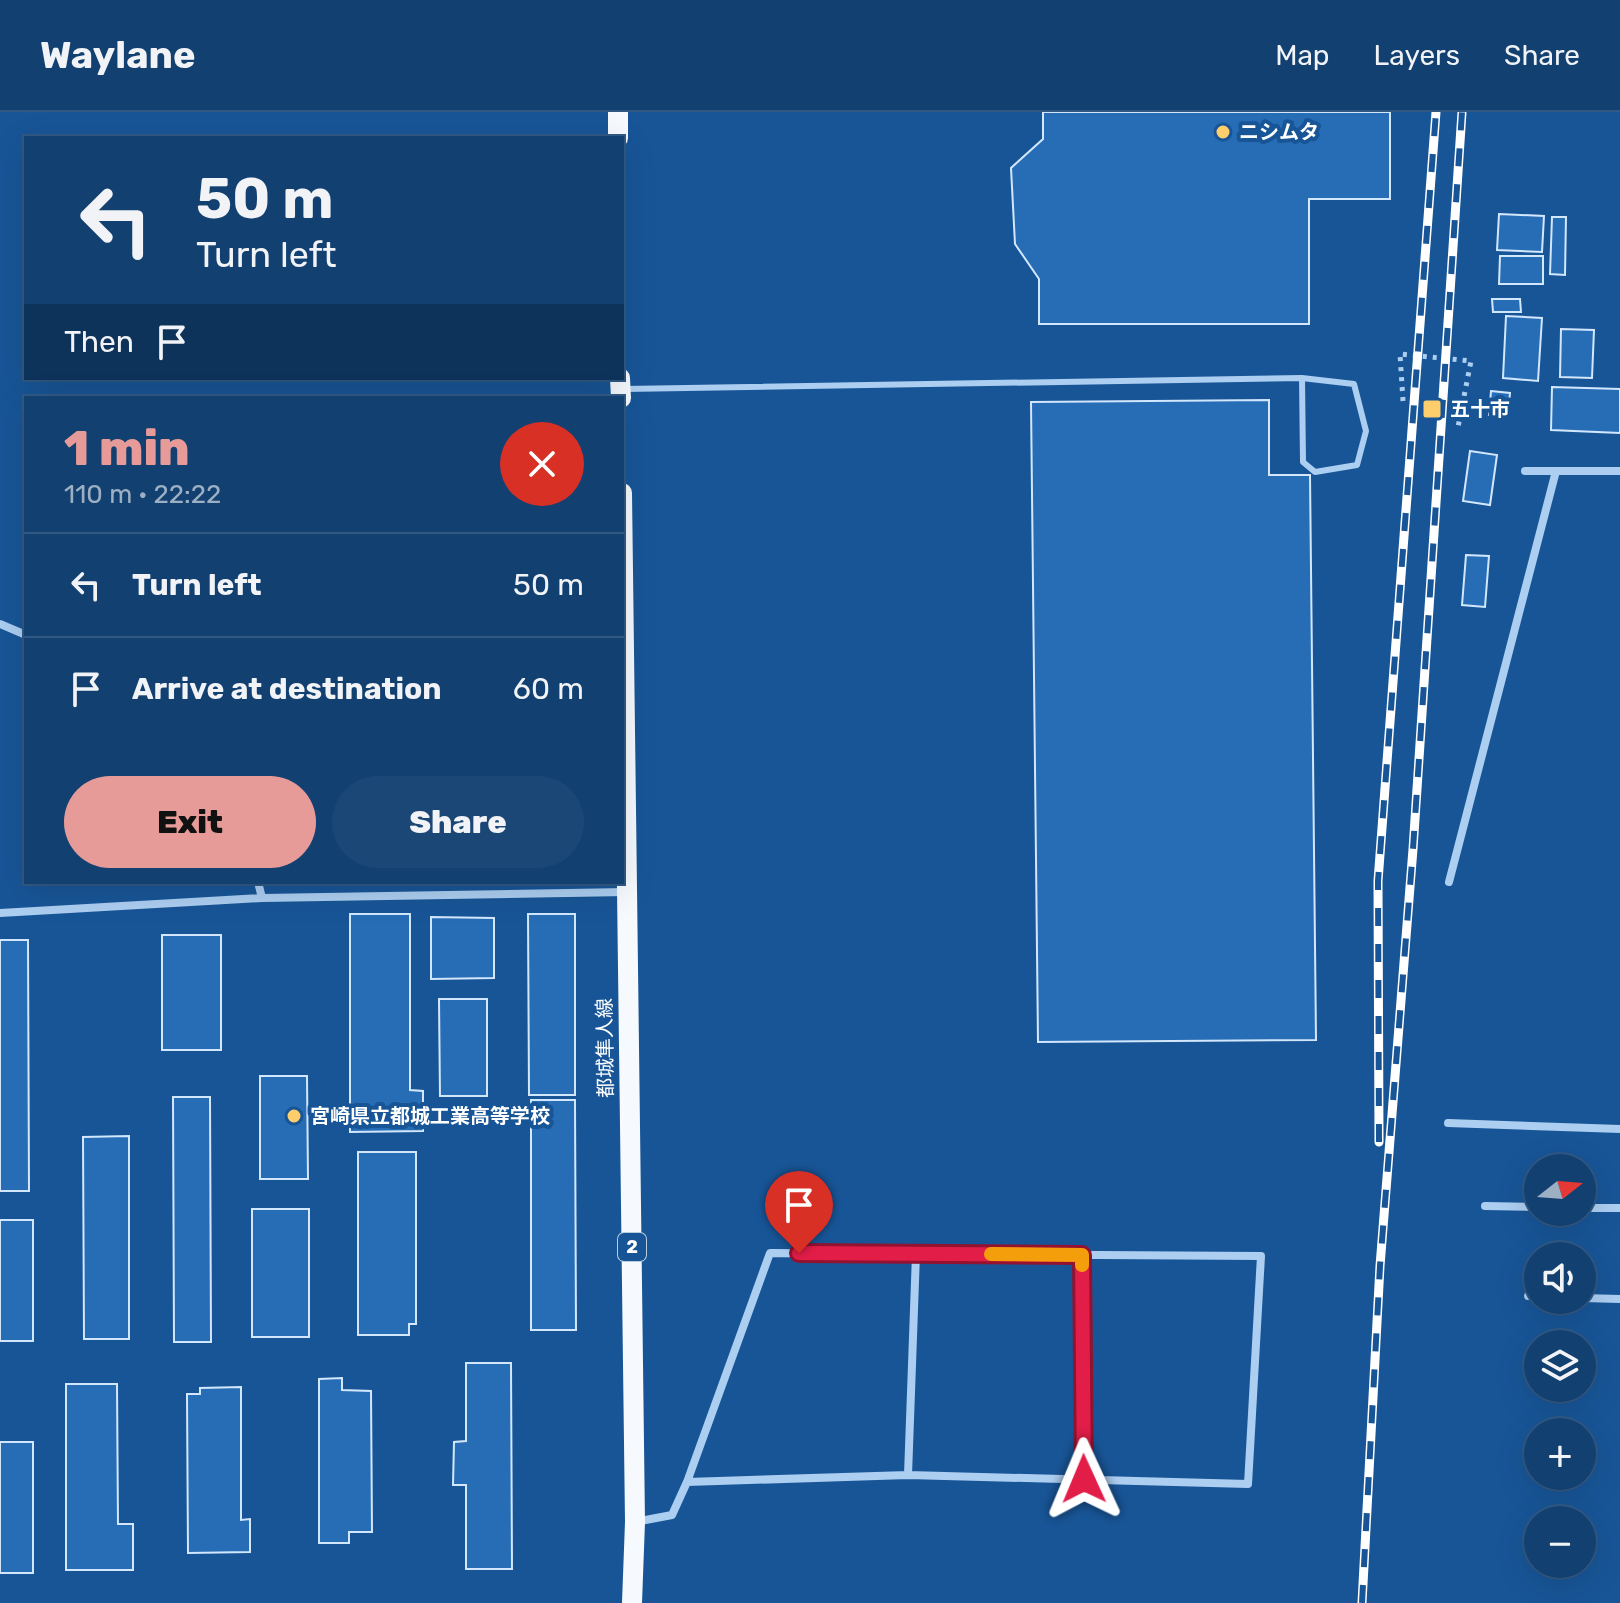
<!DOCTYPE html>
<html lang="en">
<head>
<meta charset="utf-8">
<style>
  body { margin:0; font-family:Rubik,"Noto Sans JP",sans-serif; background:#1b4776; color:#f1f3f6; height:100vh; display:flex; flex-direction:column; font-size:30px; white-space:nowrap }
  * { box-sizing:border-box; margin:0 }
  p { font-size:26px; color:#9cafc3 }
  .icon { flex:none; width:44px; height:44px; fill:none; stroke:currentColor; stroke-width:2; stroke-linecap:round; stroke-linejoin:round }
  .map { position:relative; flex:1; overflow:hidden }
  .panel { position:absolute; left:24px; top:284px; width:600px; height:488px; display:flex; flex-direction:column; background:#124071; border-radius:0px; box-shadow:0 8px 32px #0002,0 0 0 2px #315984 }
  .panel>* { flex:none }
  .top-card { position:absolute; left:24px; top:24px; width:600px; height:244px; border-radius:0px; box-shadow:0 8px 32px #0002,0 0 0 2px #315984; background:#124071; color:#f1f3f6; overflow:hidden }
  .needle { width:52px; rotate:73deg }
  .fabs { position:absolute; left:1524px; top:1042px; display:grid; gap:16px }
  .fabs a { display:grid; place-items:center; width:72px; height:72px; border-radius:50%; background:#124071; box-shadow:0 8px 32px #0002,0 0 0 2px #315984; font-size:40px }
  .pin { position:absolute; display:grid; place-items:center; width:68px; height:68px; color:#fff; margin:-82px -34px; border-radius:50% 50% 50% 0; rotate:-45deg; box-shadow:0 0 8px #0007 }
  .pin .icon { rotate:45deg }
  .me { position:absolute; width:88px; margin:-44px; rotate:359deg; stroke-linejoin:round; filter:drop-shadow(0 0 6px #0008) }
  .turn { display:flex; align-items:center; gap:28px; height:168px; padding:0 40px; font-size:36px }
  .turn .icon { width:104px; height:104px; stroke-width:2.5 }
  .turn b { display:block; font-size:56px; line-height:68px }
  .then { display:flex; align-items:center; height:76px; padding:0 40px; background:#0003; gap:16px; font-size:30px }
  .round { display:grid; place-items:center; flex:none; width:84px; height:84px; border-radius:42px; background:#1b4776 }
  .overview { display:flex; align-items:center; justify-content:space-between; height:136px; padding:0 40px }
  h1 { font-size:48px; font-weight:800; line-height:60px; color:#e69b98 }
  .cta { display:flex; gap:16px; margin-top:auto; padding:16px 40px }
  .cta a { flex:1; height:92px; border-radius:48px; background:#e69b98; color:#111; font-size:32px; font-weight:800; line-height:92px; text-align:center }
  .cta a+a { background:#1b4776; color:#f1f3f6 }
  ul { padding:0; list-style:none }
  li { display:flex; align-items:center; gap:24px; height:104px; padding:0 40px; border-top:2px solid #315984 }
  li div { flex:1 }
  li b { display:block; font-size:30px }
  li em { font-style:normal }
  header { display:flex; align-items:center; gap:48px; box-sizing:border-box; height:112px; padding:0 40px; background:#124071; border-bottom:2px solid #315984 }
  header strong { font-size:38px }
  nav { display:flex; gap:44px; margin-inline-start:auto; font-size:28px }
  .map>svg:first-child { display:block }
</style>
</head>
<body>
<header>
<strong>Waylane</strong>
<nav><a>Map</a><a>Layers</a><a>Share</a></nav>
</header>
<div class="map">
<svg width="1620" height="1491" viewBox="0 0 1620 1491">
  <rect width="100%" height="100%" fill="#185597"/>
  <!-- building -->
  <path fill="#276db6" stroke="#d3e7fc" stroke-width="2" d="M1043,0H1390V87H1309V212H1039V167L1015,132L1011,56L1043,27Z
    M1499,102L1544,104L1542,140L1497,138Z
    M1552,105H1566L1565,163L1550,162Z
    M1500,144H1543V172H1499Z
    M1492,187H1520L1521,200H1493Z
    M1506,204L1542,206L1538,269L1503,266Z
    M1561,217L1594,218L1592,266L1560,265Z
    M1552,275L1620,277V321L1551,318Z
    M1491,279L1510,281L1508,304L1489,303Z
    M1269,288V363H1310L1316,928L1038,930L1031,290Z
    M1470,339L1497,343L1490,393L1463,389Z
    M1466,443L1489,444L1485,495L1462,493Z
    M350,802H410V978L423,979V1019L350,1020Z
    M528,802H575V983H529Z
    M431,805L494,806V866L431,867Z
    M162,823H221V938H162Z
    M0,828H28L29,1079H0Z
    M439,887H487V984H440Z
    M260,964H307L308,1067H260Z
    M173,985H210L211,1230H174Z
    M531,988H575L576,1218H531Z
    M129,1024V1227H84L83,1025Z
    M358,1040H416V1212H409V1223H358Z
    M252,1097H309V1225H252Z
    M0,1108H33V1229H0Z
    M466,1251H511L512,1457H466V1373H453L454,1330L466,1329Z
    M342,1266V1278L371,1279L372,1420H349V1431H319V1267Z
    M66,1272H117L118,1412H133V1458H66Z
    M241,1275V1408L250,1407V1440L188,1441L187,1282H200V1276Z
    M0,1330H33V1461H0Z"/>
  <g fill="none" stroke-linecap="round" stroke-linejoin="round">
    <!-- path -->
    <path stroke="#accef1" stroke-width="5" stroke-dasharray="4 6" stroke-linecap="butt" d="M1403,289L1400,242L1471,249L1458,315"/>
    <!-- lane -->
    <path stroke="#accef1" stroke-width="6" d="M624,277L1302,266L1354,272L1366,319L1357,353L1315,360L1303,350L1302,266"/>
    <!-- street -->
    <path stroke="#accef1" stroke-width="8" d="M1525,359H1620
      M0,512L26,523
      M258,770L262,786
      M1449,770L1556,359
      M0,801L262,786L627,780
      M1448,1011L1620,1017
      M1485,1094L1538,1095
      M1582,1096H1620
      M1082,1143L1084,1367
      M1528,1184H1538
      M1582,1186L1620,1187
      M908,1363L916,1142
      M635,1410L672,1403L687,1370L770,1141L1261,1144L1248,1372L908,1363L687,1370"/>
    <!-- primary -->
    <path stroke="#f6faff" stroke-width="20" d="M618,0V26
      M620,266L621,286
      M622,381L635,1410L632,1491"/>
    <defs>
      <path id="rail" d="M1379,1030L1378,769L1436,0
        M1362,1491L1380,1154L1413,737L1462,0"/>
    </defs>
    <!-- rail casing -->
    <use href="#rail" stroke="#fff" stroke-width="9"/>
    <!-- rail -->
    <use href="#rail" stroke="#185597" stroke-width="6" stroke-dasharray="18" stroke-linecap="butt"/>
  </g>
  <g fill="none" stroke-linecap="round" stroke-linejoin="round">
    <defs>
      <path id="route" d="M799,1141L1082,1143L1084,1367"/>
    </defs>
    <!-- route casing -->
    <use href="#route" stroke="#92132f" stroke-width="20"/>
    <!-- route -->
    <use href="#route" stroke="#e11d48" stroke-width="14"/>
    <!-- slow -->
    <path stroke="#f59e0b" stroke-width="14" d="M991,1142L1082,1143V1153"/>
  </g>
  <!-- markers -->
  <g fill="#ffce6c" stroke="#185597" stroke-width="3">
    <circle cx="1223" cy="20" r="8"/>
    <rect x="1422" y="287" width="20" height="20" rx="4"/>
    <circle cx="294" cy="1004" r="8"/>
  </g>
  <g text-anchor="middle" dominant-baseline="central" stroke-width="8" stroke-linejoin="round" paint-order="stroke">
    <!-- shield labels -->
    <rect fill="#185597" stroke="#bacce0" stroke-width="2" x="618" y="1121" width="28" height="28" rx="6"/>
    <g font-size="18" font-weight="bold" fill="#fff">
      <text x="632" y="1135">2</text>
    </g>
    <!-- poi labels -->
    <g font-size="20" font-weight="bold" fill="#fff" stroke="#185597" text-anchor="start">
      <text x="1239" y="20">ニシムタ</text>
      <text x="1450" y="297">五十市</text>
      <text x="310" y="1004">宮崎県立都城工業高等学校</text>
    </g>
    <!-- street labels -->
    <g font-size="20" fill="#fff" stroke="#185597">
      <text transform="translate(605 936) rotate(-91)">都城隼人線</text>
    </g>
  </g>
</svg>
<div class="fabs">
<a><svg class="needle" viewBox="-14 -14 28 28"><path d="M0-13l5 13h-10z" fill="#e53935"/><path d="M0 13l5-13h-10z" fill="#9cafc3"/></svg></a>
<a><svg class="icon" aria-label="sound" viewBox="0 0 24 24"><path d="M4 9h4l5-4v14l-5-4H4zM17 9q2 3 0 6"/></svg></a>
<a><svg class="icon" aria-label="layers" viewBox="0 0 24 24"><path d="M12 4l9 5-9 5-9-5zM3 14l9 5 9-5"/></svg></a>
<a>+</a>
<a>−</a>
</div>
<div class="pin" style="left:799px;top:1141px;background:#d93025"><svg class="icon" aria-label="arrive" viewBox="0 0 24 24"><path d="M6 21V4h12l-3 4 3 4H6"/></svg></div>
<svg class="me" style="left:1084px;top:1367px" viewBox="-20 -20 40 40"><path d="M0-17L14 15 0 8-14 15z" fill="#e11d48" stroke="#fff" stroke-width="4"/></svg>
<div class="top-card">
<div class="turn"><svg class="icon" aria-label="left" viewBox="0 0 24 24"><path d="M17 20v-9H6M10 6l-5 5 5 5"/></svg><div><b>50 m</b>Turn left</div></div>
<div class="then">Then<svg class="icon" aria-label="arrive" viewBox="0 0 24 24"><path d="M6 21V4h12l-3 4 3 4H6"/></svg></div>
</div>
<section class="panel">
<div class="overview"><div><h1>1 min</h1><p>110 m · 22:22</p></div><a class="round" style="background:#d93025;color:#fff"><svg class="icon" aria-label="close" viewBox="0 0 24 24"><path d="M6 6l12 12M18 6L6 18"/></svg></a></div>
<ul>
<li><svg class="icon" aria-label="left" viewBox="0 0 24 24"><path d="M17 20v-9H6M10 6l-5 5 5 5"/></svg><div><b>Turn left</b></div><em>50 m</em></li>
<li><svg class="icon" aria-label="arrive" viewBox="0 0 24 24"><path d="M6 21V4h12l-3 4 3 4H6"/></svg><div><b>Arrive at destination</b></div><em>60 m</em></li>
</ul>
<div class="cta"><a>Exit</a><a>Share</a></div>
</section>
</div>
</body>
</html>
